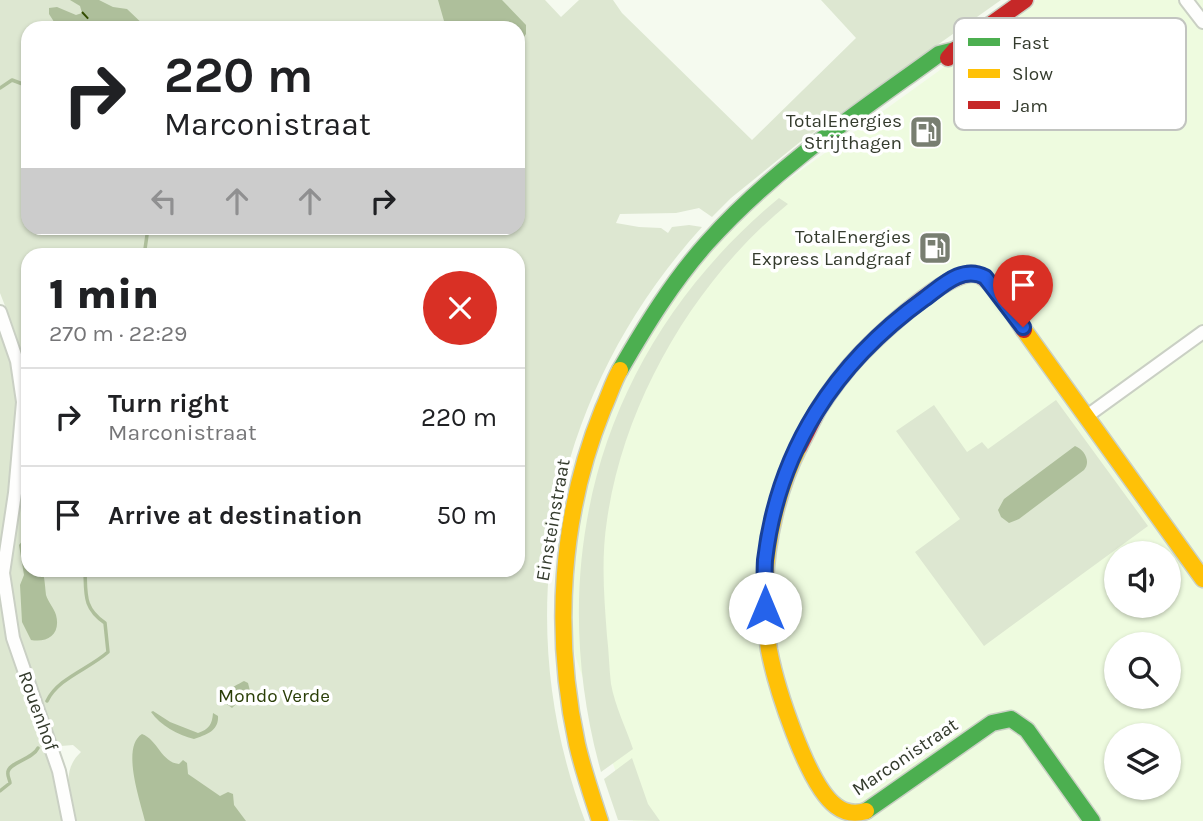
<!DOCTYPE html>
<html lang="en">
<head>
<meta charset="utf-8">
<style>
  body { margin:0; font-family:Karla,sans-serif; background:#f2f2f2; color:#202124; height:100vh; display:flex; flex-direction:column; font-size:26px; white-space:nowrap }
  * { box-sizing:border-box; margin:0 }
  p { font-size:23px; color:#757577 }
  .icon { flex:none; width:38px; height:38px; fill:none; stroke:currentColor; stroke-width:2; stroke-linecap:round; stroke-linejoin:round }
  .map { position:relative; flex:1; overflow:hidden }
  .side { position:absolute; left:21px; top:248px; width:504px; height:329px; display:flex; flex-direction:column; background:#fff; border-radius:21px; box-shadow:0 2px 5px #0004 }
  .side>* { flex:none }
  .hud { position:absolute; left:21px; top:21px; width:504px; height:214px; border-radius:21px; box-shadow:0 2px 5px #0004; background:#fff; color:#202124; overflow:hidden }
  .fabs { position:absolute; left:1104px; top:541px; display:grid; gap:14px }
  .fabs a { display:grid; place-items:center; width:77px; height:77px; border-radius:50%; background:#fff; box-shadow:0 2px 5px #0004; font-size:35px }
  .pin { position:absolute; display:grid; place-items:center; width:60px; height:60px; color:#fff; margin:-72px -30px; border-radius:50% 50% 50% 0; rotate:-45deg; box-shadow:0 0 7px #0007 }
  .pin .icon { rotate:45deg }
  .me { position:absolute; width:77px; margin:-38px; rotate:0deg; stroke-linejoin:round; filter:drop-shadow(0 0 5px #0008) }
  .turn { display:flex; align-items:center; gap:24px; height:147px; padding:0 28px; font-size:32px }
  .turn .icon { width:91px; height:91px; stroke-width:2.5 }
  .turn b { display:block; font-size:49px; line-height:60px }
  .lanes { display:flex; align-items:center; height:66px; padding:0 28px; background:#0003; justify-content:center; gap:35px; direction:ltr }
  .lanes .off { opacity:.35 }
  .round { display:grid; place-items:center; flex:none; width:74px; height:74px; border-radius:37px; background:#f2f2f2 }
  .head { display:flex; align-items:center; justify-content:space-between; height:119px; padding:0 28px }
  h1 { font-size:42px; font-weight:800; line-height:52px }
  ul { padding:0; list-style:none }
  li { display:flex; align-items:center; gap:21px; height:98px; padding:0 28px; border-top:2px solid #e0e0e0 }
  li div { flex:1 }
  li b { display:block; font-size:26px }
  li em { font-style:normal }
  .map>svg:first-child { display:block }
</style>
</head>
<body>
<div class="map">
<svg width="1203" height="821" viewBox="0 0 1203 821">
  <rect width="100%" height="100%" fill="#f5faef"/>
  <!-- built -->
  <path fill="#eefbdf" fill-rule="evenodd" d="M1037,0H1203V821H633L569,638V591L580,504L612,402L653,325L721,239L775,189ZM1116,553H1169V606H1116ZM1116,644H1169V696H1116ZM1116,735H1169V788H1116Z"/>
  <!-- green -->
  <path fill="#dde7d1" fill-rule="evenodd" d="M0,0H545L561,17L579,0H613L622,13L752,140L856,38L821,0H1001L800,142L731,198L712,217L699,208L676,213L620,214L616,223L639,227L661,228L668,233L672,227L689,225L702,227C553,392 506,611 585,821H75C71,795 60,771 81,752L73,745L61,746L51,733L30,674L18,628L9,571L28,412V570H518V256H28V412L14,329L0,293ZM28,28H518V228H28Z
    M779,198L788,204C695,280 624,401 607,520C601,559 604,597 607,636C609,652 609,668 611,684C615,706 626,728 633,749L601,772C541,555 604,343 779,198Z
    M0,322L18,387L13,465L0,555Z
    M1056,400L1148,526L984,646L915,552L960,519L896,431L934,405L967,452L982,442L988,449Z
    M0,605L11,646L53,771L63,821H0Z
    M632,758L648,804L660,821L618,820L604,779Z"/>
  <!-- water -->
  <path fill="#aebf9b" d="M70,0H99L113,7L127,9L147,28H58L49,14V8L57,7L76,15L82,13L80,6Z
    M438,0H502L526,25V34L518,45V28H446Z
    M1075,446C1085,450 1091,462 1084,470L1019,519L1009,523L1001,517L998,510L1004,499Z
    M28,534V543L25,546L28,551V570L42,571L43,573C45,580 45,588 46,595C48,602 54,608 56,615C61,634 48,643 31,640L22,622L20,585L24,575L19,545Z
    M244,681L248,683L250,691L232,708L224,702C221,692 235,686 244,681Z
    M153,711L170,722L198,733C209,729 212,725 213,713L218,716C219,731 206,735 194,739C178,735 160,725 151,712Z
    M142,734C158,740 161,762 179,764L183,760L187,763L188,774L220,796L228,792L233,794L234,805L246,821H145C140,800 121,747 142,734Z"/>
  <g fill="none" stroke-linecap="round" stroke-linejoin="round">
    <!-- stream -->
    <path stroke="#aebf9b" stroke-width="3.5" d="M0,88L12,80L28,86
      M144,256L148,228
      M47,701C58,678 89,669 108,652L105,623C83,608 86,594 85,570
      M0,791L10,783C10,780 7,776 8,772C8,763 33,759 38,748"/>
    <!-- ferry -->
    <path stroke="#334c00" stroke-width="2" stroke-dasharray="9 7" stroke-linecap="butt" d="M82,12L97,28"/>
    <defs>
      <path id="street" d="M1186,0L1203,22
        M0,312L17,361L23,402L15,493L3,573L13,638L59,771L69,821
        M1087,416L1203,332"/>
      <path id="fast" d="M620,370C646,325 673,281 707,243C774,168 859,112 939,54L955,50
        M866,811L992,723L1011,719L1027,730L1092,821"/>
      <path id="slow" d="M1024,330L1203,579
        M799,447C778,489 766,540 765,586C765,607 766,631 769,650C776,686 807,785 836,806C845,813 856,814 866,811
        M600,821C592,796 583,770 577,744C553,633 560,515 603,409C609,396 613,382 620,370"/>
      <path id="jam" d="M948,58L955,50L1025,0
        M799,447C806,434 812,421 819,408C830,391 844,372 858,357C878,336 948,269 975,274C993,277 1014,315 1024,330"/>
    </defs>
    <!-- street casing -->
    <use href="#street" stroke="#cad0c4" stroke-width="16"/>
    <!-- fast casing -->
    <use href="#fast" stroke="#cad0c4" stroke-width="19"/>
    <!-- slow casing -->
    <use href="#slow" stroke="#cad0c4" stroke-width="19"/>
    <!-- jam casing -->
    <use href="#jam" stroke="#cad0c4" stroke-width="19"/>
    <!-- street -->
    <use href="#street" stroke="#fefefd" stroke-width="12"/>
    <!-- fast -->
    <use href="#fast" stroke="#4caf50" stroke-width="16"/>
    <!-- slow -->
    <use href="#slow" stroke="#ffc107" stroke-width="16"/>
    <!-- jam -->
    <use href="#jam" stroke="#c62828" stroke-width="16"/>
  </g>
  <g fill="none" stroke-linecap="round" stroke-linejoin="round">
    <defs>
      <path id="route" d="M765,608C765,592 764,576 765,560C778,450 835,363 924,299C942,286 962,265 985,277L1023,327"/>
    </defs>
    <!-- route casing -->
    <use href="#route" stroke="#184099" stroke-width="18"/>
    <!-- route -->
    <use href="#route" stroke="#2563eb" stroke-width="12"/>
  </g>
  <!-- icons -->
  <defs>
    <symbol id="fuel-square" viewBox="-11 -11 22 22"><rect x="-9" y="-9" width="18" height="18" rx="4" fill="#787e71" stroke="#fff"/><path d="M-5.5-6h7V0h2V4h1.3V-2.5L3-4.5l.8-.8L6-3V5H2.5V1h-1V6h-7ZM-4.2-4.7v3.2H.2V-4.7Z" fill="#fff"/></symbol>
  </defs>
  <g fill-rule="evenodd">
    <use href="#fuel-square" x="907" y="113" width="38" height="38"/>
    <use href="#fuel-square" x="916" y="229" width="38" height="38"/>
  </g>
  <g text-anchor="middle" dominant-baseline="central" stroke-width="7" stroke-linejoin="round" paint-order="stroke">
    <!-- poi labels -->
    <g font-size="19" fill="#343b2d" stroke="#fff" text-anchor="end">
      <text x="902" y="121">TotalEnergies<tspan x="902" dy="22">Strijthagen</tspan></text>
      <text x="911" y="237">TotalEnergies<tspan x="911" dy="22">Express Landgraaf</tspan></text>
    </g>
    <!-- street labels -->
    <g font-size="19" fill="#343b2d" stroke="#fff">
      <text transform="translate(553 520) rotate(-80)">Einsteinstraat</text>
      <text transform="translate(38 711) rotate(70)">Rouenhof</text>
      <text transform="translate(905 757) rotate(-34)">Marconistraat</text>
    </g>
    <!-- park labels -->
    <g font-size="19" fill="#2a3e07" stroke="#fff">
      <text x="274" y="696">Mondo Verde</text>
    </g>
  </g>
  <!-- legend -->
  <rect x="954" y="18" width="232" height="112" rx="10" fill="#fff" stroke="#c2c4c0" stroke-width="2"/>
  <rect x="968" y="38" width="32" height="8" fill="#4caf50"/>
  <rect x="968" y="69" width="32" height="9" fill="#ffc107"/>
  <rect x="968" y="101" width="32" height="8" fill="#c62828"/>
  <g font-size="19" fill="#343b2d">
    <text x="1012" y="49">Fast</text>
    <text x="1012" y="80">Slow</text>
    <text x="1012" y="112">Jam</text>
  </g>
</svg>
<div class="fabs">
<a><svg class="icon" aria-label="sound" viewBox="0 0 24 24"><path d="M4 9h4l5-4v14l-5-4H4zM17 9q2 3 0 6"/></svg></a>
<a><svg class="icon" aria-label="search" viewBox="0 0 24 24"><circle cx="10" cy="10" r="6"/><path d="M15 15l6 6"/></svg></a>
<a><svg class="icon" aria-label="layers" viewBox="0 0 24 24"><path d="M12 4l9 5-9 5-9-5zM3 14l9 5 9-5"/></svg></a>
</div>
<div class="pin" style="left:1023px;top:327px;background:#d93025"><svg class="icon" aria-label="arrive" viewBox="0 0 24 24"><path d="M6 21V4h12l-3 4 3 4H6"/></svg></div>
<svg class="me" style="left:765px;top:608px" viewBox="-20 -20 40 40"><circle r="19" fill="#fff"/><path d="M0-13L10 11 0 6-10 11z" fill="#2563eb"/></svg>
<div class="hud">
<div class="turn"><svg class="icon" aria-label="right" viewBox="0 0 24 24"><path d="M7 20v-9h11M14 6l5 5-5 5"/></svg><div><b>220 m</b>Marconistraat</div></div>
<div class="lanes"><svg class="icon off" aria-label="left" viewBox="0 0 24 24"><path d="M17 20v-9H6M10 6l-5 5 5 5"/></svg><svg class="icon off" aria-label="ahead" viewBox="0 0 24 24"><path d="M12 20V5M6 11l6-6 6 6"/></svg><svg class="icon off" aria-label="ahead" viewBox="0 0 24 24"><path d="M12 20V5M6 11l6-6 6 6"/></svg><svg class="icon" aria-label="right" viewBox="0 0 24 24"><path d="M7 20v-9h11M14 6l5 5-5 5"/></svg></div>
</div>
<section class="side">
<div class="head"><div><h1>1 min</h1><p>270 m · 22:29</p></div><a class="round" style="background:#d93025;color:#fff"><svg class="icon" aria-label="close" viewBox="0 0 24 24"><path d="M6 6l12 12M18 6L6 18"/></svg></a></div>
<ul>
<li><svg class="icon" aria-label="right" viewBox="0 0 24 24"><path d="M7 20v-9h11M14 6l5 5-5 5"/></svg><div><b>Turn right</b><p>Marconistraat</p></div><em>220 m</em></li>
<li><svg class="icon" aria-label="arrive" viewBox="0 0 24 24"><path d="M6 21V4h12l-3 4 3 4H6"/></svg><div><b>Arrive at destination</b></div><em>50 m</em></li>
</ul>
</section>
</div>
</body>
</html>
